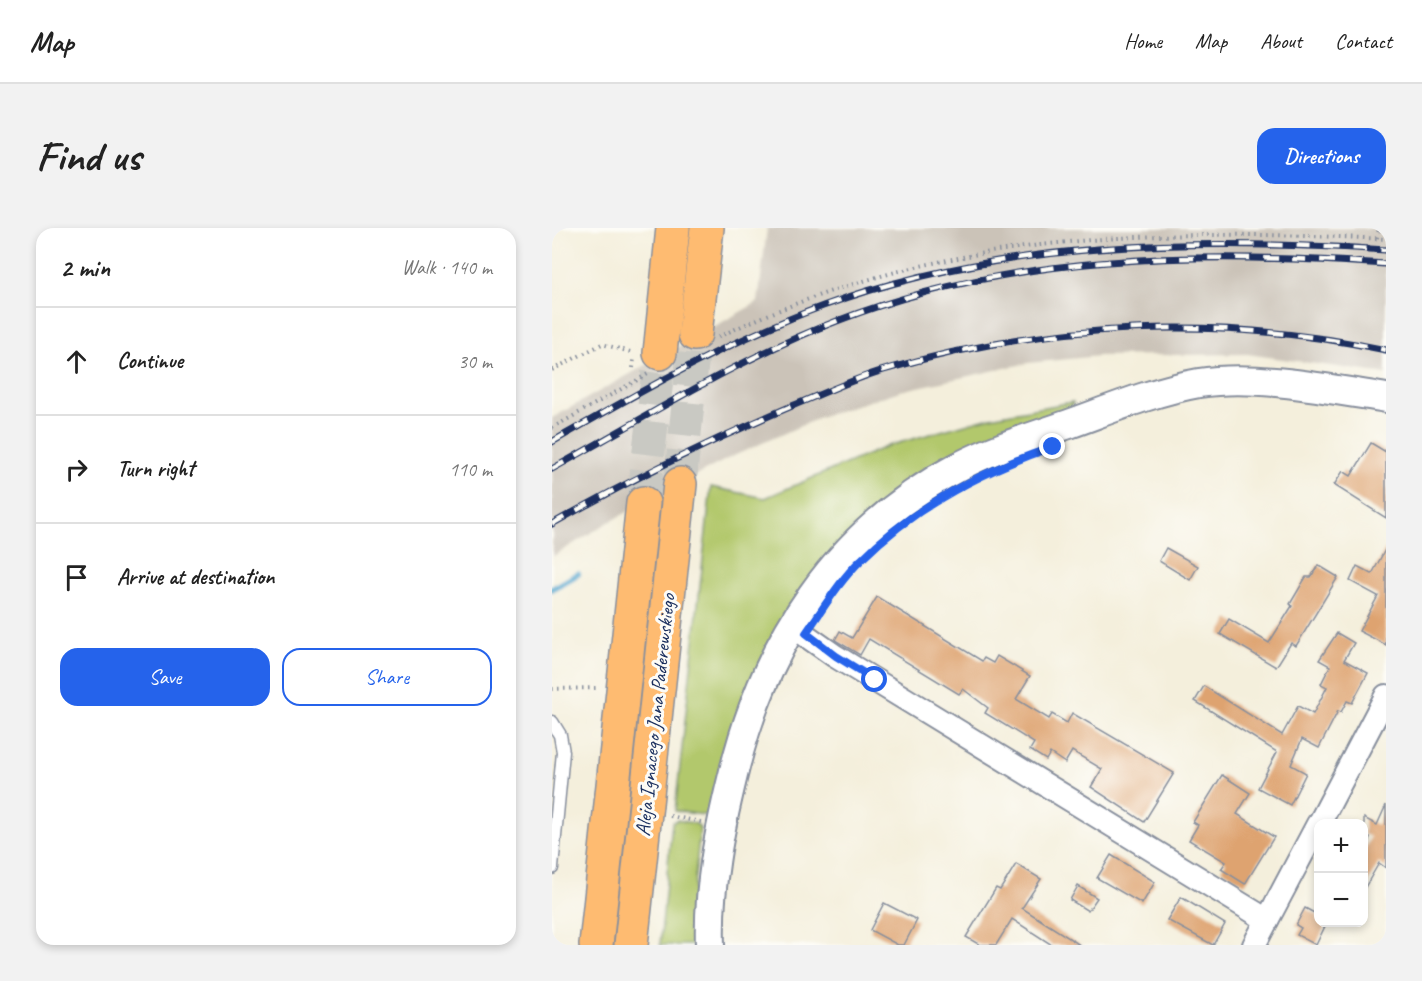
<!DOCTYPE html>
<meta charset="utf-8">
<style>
:root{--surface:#fff;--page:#f2f2f2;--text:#222;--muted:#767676;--line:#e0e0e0;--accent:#2563eb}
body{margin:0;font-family:Caveat,sans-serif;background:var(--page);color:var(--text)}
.controls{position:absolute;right:18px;bottom:18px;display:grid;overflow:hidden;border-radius:12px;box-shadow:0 3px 9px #0003}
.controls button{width:54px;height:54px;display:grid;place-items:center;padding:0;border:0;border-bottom:2px solid var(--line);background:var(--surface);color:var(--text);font:30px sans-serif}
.stop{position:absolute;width:18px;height:18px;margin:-14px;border:4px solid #2563eb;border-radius:50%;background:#fff}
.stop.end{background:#2563eb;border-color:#fff;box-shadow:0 2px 6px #0008}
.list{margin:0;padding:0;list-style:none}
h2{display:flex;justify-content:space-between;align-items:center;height:78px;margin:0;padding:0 24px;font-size:26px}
h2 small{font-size:20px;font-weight:400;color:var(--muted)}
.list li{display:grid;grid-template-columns:39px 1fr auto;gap:18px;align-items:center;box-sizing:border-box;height:108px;padding:0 24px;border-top:2px solid var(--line)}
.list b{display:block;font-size:22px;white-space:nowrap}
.list em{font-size:20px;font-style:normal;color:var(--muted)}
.actions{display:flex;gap:12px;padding:18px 24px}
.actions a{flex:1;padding:14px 0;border:2px solid var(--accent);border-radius:18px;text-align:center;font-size:21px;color:var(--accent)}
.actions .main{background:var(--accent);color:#fff}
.icon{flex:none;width:33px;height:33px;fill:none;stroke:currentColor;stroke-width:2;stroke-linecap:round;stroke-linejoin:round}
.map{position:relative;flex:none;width:834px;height:717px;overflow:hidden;border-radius:18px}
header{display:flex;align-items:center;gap:36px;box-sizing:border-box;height:84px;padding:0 30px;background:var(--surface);border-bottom:2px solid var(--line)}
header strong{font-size:28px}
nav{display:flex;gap:33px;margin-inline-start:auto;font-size:21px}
.intro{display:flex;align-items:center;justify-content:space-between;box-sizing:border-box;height:144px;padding:0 36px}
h1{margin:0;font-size:42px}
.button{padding:15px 27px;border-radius:18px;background:var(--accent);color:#fff;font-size:21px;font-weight:700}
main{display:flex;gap:36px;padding:0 36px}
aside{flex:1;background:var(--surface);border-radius:18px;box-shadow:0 3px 9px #0003}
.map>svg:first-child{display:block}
.industrial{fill:#cbc3b8}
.green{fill:#b2c86c;stroke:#667c65;stroke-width:1.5}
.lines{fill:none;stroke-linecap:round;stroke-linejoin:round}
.stream{stroke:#52a6ce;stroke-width:6}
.building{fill:#dea370}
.primary-tunnel{stroke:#c9c9c3;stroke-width:33;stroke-dasharray:33 16;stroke-linecap:butt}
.service-casing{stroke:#888f9d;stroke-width:15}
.minor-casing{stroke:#888f9d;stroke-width:26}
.tertiary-casing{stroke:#888f9d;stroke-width:32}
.primary-casing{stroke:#888f9d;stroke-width:36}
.path{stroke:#888f9d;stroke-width:4;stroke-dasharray:1.5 4.5;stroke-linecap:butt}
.service{stroke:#fff;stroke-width:12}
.minor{stroke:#fff;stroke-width:22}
.tertiary{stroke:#fff;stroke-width:28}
.primary{stroke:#febb71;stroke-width:33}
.rail-casing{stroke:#1b2f5e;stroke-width:7}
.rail{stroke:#fdfcf7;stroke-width:4.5;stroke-dasharray:14;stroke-linecap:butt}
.route{stroke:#2563eb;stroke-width:8}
.labels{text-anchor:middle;stroke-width:6;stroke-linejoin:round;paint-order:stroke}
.street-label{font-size:21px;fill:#1b2f5e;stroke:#fdfcf7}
</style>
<header>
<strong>Map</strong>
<nav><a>Home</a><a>Map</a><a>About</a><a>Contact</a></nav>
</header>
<div class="intro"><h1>Find us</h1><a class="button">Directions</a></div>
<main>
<aside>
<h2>2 min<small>Walk · 140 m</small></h2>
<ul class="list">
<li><svg class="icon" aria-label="ahead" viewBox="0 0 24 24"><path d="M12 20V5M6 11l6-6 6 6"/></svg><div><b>Continue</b></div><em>30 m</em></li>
<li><svg class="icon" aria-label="right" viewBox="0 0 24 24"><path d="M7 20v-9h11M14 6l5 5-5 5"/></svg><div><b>Turn right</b></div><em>110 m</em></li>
<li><svg class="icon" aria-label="arrive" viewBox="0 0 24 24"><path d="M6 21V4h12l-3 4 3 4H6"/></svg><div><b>Arrive at destination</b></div></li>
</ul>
<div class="actions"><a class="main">Save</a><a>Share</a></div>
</aside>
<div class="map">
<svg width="834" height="717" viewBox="0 0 834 717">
<rect width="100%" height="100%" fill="#fdfcf7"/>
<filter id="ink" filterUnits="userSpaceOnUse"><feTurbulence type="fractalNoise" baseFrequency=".0167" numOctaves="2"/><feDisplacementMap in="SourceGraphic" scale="12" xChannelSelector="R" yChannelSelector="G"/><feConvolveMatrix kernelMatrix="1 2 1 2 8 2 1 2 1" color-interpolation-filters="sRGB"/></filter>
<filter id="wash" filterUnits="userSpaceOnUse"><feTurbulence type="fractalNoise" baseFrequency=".008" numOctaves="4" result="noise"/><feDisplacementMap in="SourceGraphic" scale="24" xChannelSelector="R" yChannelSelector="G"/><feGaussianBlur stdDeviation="1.35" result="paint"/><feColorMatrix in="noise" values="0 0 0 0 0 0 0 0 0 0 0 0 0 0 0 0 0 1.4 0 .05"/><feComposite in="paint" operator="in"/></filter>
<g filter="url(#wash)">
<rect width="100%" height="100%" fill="#f4efdc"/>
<path class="industrial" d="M215,0h619v146l-139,-20 -148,2 -71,7 -128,28 -77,25 -94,42 -122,65 -55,34v-139l206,-116z"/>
<g class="green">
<path d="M521,174l-1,5 -7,5 -211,116 -143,288 -36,-5 36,-324 54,11 123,-52 102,-29z"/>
<path d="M125,592l20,4 3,5 -9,86h7v30h-38l12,-122z"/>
</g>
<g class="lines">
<path class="stream" d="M0,361l26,-15"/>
</g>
<g id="blocks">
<g class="building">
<path d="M819,215l15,9v66l-52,-33 9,-14 8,5z"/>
<path d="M614,320l32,18 -8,14 -31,-19z"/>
<path d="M834,320v97l-27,-14 19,-35 -28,-15 7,-15 15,8z"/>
<path d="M766,337l20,12 -42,69 -5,-3 -15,24 -56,-33 9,-15 40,24 23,-37 -2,-2 16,-27h5z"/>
<path d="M325,369l105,64 2,-3 9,5 4,-7 33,20 -14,23 33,20 3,-5 15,9 5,-10 102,60 -30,49 -53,-35 11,-18 -30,-18 -7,12 -15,-10 -4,7 -16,-10 4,-7 -49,-30 3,-5 -25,-19 -4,5 -90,-55 -9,16 -25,-15 5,-9 12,7z"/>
<path d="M785,405l17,10 -10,17 24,13 -16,30 -5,-2 -6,11 -3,-1 -19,37 -17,-9 -11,26 15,8 -16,32 -32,-17 19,-36 -82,-51 9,-15 78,49 16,-29 15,8 14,-27 -6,-3 9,-18 -11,-6z"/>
<path d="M670,547l28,18 -13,21 37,23 -29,47 -24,-15 5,-7 -37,-22 9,-15 -5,-3z"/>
<path d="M834,577v63l-7,-5 -15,26v-37l6,-15 -6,-3v-16l13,7z"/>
<path d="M559,627l44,27 -13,22 -45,-26z"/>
<path d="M464,636l25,15 -19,29 58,37h-28l-40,-26 -16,26h-16l-14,-8 30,-49 4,2z"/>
<path d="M526,658l19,12 -9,13 -18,-11z"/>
<path d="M629,669l44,27 -12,21 -46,-25z"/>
<path d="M332,675l33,17 -13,25h-6l-28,-15z"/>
<path d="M753,680l13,7v7h9l-11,23 -19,-10 4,-7 -5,-3z"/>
</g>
</g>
</g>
<g filter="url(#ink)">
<use href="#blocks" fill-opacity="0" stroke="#888f9d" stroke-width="1.5"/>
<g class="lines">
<g class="primary-tunnel">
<path d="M128,256l15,-150"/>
<path d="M91,275l17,-150"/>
</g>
<defs>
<path id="service" d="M0,494l8,13 3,17 -11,116"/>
<g id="minor">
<path d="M239,397l44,31 432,264"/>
<path d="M767,596l67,-128"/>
<path d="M702,717l64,-121"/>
</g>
<path id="tertiary" d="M158,717c-2,-59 9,-113 23,-170 32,-133 103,-244 227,-309 34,-18 72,-29 109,-42 42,-15 85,-33 130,-41 56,-9 131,6 187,15"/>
<g id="primary">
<path d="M143,106l12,-106"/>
<path d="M108,125l13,-125"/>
<path d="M44,717l47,-442"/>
<path d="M79,717l49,-461"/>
</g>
</defs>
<use href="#service" class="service-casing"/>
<use href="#minor" class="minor-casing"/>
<use href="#tertiary" class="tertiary-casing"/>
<use href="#primary" class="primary-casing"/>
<g class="path">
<path d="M825,10l2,-10"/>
<path d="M166,109c220,-105 429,-109 668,-98"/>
<path d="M81,140l1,-11"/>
<path d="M0,142l50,-26 32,9"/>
<path d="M0,200l96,-54"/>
<path d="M0,461l45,-1"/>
<path d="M118,588l31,6"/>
</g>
<use href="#service" class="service"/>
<use href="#minor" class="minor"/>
<use href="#tertiary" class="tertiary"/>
<use href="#primary" class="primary"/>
<defs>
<g id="rail">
<path d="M0,214c88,-50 175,-101 271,-136 179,-66 375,-68 563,-56"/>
<path d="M0,241c93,-51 185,-110 285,-148 174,-68 365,-70 549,-57"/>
<path d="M0,296c78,-44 157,-83 240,-118 30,-12 61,-27 92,-36 161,-48 339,-55 502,-20"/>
</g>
</defs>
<use href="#rail" class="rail-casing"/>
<use href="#rail" class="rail"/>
</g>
</g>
<g class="lines" filter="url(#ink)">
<path class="route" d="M323,452l-39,-24 -30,-23c17,-24 33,-52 55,-73 54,-54 121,-89 192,-113"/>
</g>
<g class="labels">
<g class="street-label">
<text transform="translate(103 487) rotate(-84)" y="7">Aleja Ignacego Jana Paderewskiego</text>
</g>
</g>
</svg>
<div class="controls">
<button>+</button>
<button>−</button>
</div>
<div class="stop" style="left:323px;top:452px"></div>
<div class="stop end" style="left:501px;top:219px"></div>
</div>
</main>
